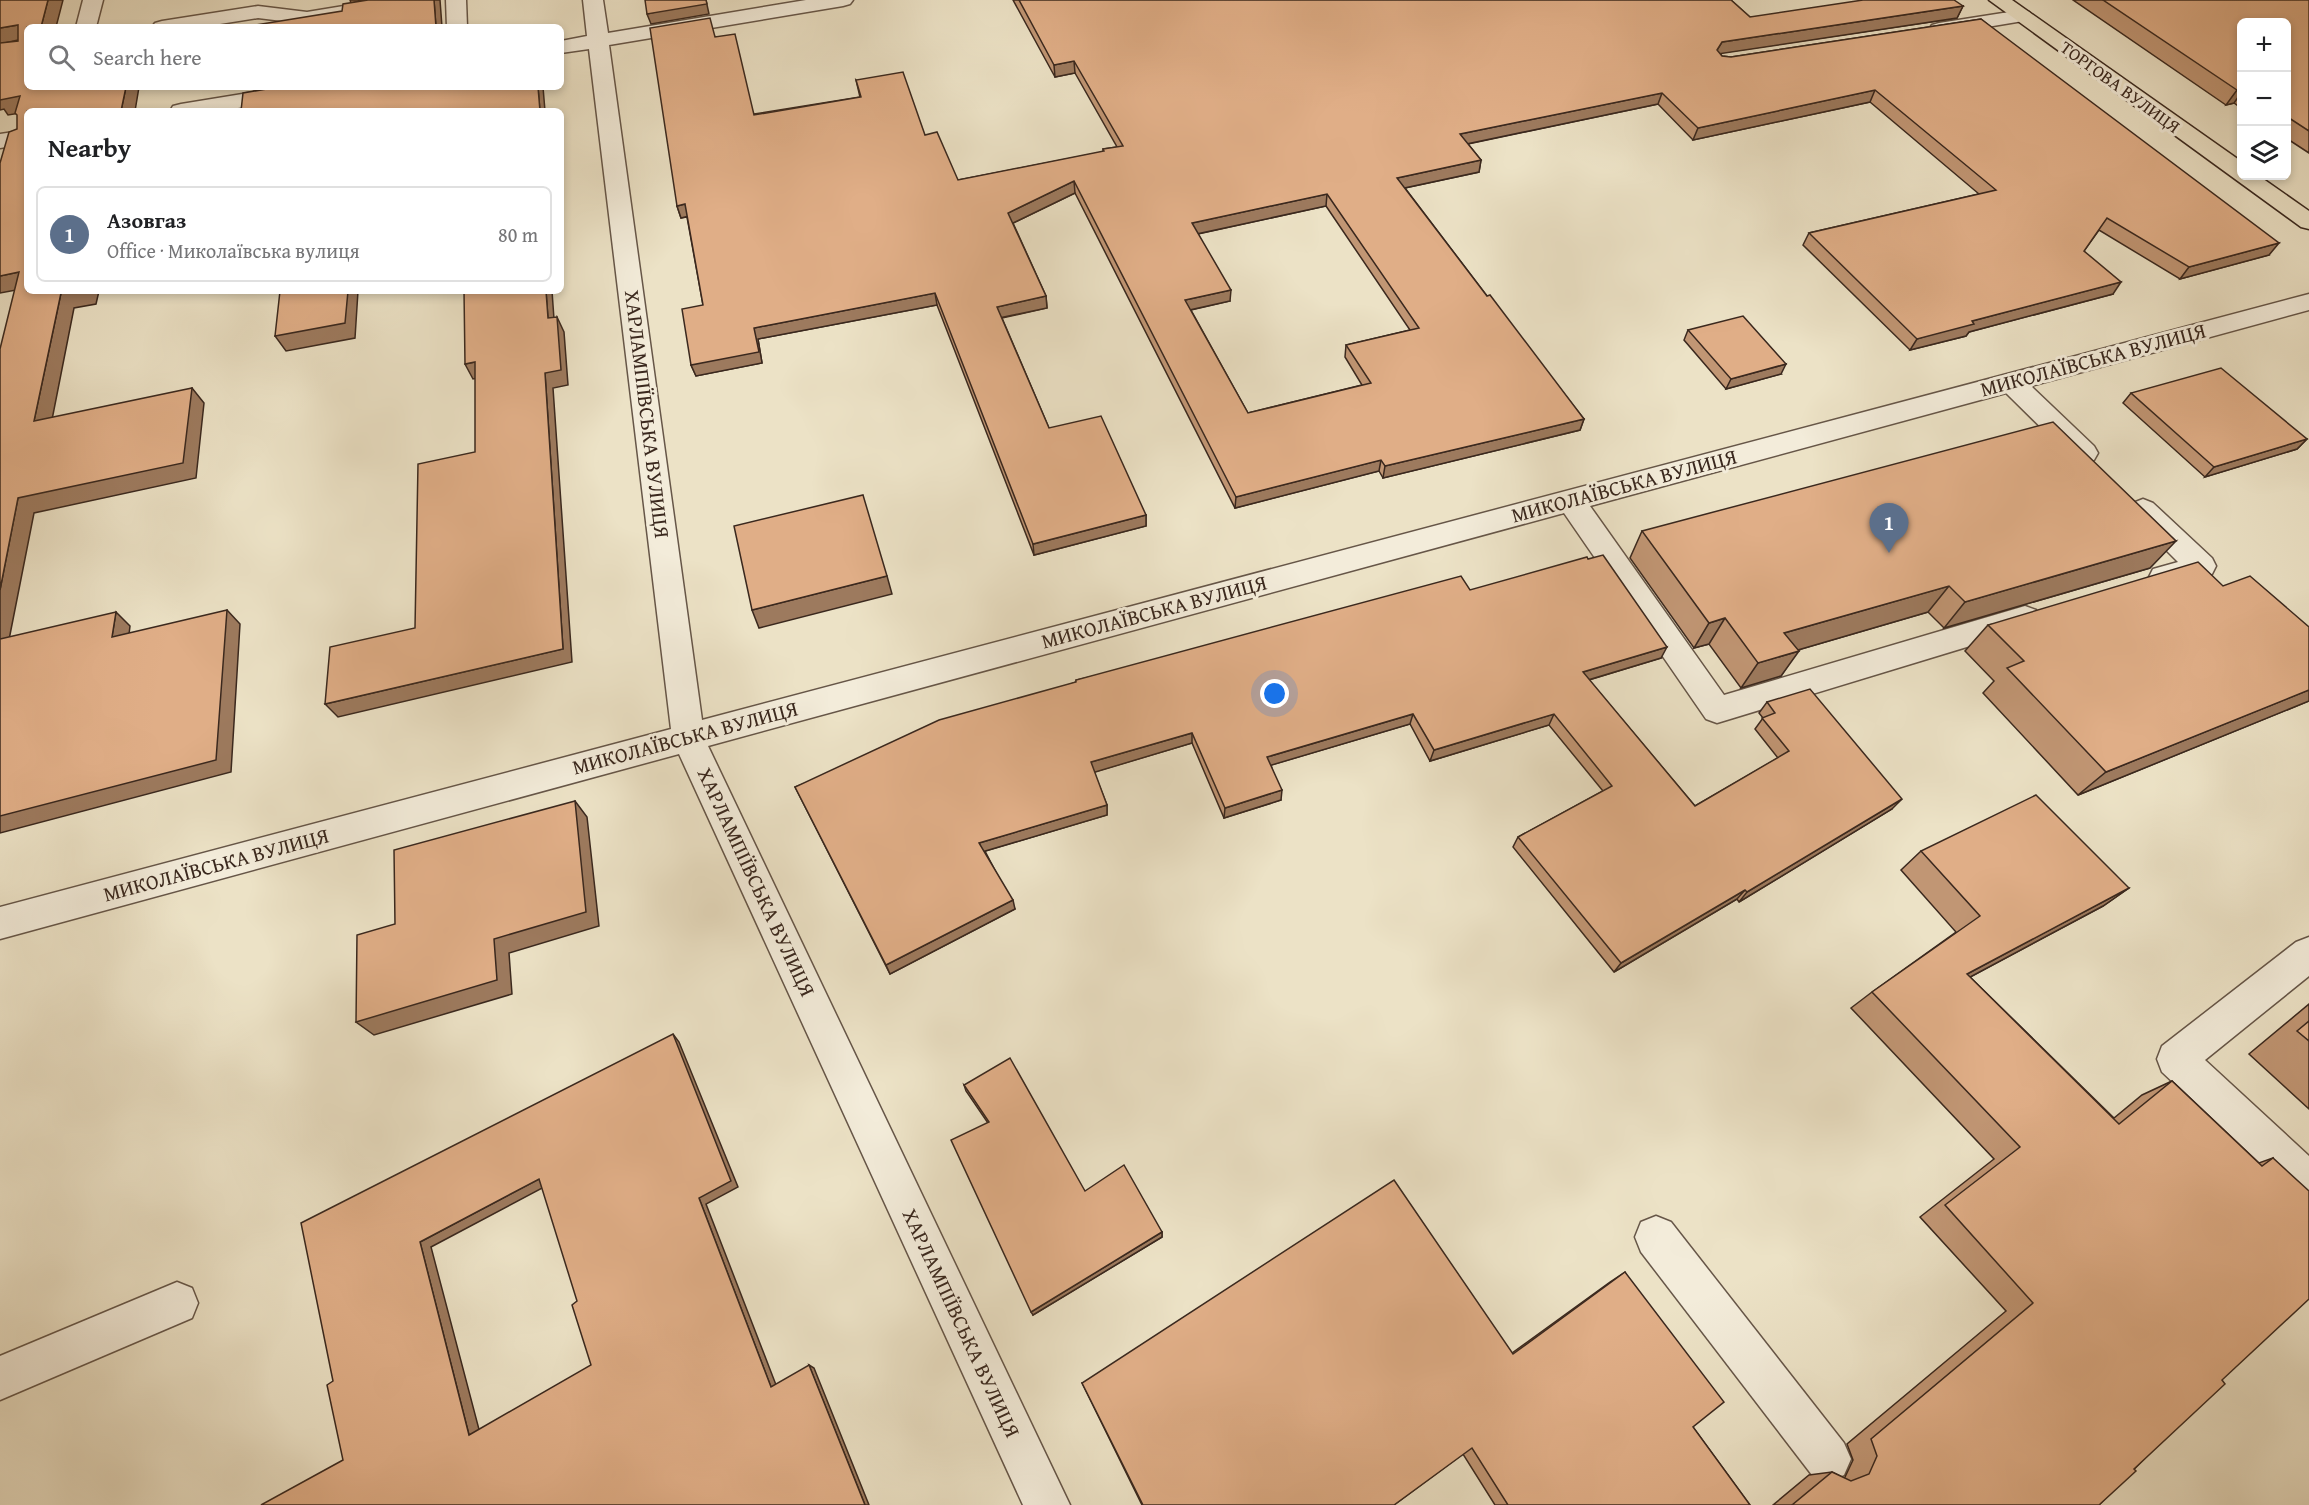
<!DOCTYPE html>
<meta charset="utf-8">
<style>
:root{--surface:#fff;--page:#f2f2f2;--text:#202124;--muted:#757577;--line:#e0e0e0;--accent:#b45309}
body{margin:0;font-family:"Gentium Book Plus",serif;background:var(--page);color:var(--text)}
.controls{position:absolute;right:18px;top:18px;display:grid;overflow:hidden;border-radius:9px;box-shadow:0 3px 9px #0003}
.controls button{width:54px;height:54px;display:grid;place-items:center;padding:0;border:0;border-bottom:2px solid var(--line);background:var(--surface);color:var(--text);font:30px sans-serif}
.you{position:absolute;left:1275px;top:694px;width:21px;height:21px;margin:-15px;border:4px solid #fff;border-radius:50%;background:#1a73e8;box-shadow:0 0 0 9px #1a73e833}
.badge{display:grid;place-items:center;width:39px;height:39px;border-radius:50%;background:var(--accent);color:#fff;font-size:20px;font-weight:700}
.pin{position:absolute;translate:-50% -50px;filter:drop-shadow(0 2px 3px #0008)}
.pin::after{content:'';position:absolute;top:32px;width:21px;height:18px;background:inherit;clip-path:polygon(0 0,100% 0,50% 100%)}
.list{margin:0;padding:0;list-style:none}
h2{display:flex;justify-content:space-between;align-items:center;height:78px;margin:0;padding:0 24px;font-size:26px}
h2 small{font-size:20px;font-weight:400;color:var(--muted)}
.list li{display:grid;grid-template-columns:39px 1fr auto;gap:18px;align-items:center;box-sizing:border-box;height:96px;margin:0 12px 12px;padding:0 12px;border:2px solid var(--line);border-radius:9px}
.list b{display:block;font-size:22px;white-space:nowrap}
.list p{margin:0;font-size:20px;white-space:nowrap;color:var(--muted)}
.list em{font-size:20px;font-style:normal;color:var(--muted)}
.icon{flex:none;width:33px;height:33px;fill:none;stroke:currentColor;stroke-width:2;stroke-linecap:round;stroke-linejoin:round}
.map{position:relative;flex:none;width:2309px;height:1505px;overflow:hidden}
.search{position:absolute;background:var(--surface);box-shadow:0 3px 9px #0003;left:24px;top:24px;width:540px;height:66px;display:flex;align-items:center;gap:15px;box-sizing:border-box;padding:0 21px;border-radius:9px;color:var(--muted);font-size:22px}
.panel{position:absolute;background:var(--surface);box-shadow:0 3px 9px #0003;left:24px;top:108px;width:540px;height:186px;border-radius:9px}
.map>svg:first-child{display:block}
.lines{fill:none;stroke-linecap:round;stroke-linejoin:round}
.minor-casing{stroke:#665648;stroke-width:3}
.major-casing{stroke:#3a281e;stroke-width:3}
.minor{fill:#f3ecda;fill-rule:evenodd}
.major{fill:#ece2c6;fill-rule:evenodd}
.wall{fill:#c19674;stroke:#3a281e;stroke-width:1.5;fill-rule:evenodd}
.shaded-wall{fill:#9d7a5e;stroke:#3a281e;stroke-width:1.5}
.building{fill:#e0ae87;stroke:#3a281e;stroke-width:1.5;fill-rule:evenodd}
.labels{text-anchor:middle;stroke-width:6;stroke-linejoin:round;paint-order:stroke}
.far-street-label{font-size:18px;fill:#3a281e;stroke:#f3ecda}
.street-label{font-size:21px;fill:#3a281e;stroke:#f3ecda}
</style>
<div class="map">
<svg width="2309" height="1505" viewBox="0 0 2309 1505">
<rect width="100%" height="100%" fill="#ece2c6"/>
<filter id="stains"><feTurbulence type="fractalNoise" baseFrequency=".00333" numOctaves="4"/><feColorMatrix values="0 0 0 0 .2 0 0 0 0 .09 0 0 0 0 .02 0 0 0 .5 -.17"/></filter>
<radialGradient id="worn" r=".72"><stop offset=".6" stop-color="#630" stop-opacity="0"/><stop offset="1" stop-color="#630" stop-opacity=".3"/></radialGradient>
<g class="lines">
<defs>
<g id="minor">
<path d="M83,0h20l-7,27h-20z"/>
<path d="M380,0h48l-3,4 -7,2 -111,18 -49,-6 -57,9h-49l3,-4 7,-2 96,-15 49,6z"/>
<path d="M446,0h20l1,27h-20z"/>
<path d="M583,0h20l5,33 198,-33h47l-3,4 -7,2 -234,39 93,675 1607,-426v16l-278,76 63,60 4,7 -4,7 -10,3 -10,-3 -68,-67 -416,113 134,189 301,-89 11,4 4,8 -4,8 -319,97 -11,-4 -142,-206 -856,233 362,759h-47l-344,-751 -679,185v-32l671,-178 -82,-680 -28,4v-12l26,-5z"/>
<path d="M2022,10l7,2 3,4 -3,4 -90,15 -7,-2 -3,-4 3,-4 7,-2z"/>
<path d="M285,87h50l-3,5 -8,2 -104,17h-50l3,-5 8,-2z"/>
<path d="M27,130v14l-27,4v-14z"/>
<path d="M2143,499l10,4 59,55 4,8 -4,8 -48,14 -11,-3 -4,-8 4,-8 25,-7 -45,-45 -4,-7 4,-7z"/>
<path d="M2309,937v39l-104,84 104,96v47l-14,-6 -133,-125 -5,-13 5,-13 134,-104z"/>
<path d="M1656,1216l15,6 173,221 7,16 -7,16 -16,7 -16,-7 -171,-223 -6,-15 6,-15z"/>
<path d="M177,1282l15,6 6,15 -6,15 -192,82v-44z"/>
</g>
<path id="major" d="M1989,0h23l230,162v14h17l50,35v18l-8,-2z"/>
</defs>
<use href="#minor" class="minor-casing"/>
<use href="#major" class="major-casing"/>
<use href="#minor" class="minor"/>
<use href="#major" class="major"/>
</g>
<g class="wall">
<path d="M1013,0h718l19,17 213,-11 -6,12 -237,35 2,3 9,1 250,-38 288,236 -89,24 -81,-49 -15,21 29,43 -144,38 -3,4 -56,14 -107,-105 6,-12 170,-39 -109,-92 -177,38 -35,-36 -190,40 13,16 -2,12 -74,16 82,108 97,123 -4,11 -197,48 -4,-7 -144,37 -160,-315 -62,30 33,73 1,12 -45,10 47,110 97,87v11l-112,29 -97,-250 -179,34 4,24 -66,13 -5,-11 12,-60 -16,-88 -6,1 -4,-12 38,-169 39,77 106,-17 -4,-17 69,55 33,45 145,-28v-3l14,-2 -42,-74 -20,4zM1326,206l84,124 -64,15 -1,12 17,28 -114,28 -57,-103 39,-9 -32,-67z"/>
<path d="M2073,0h236v153l-23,-15v-116h-45v86l-7,-5 -8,2z"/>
<path d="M1688,330l93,44 -55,15 -42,-49z"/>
<path d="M2131,393l176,46 -10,10 -92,28 -82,-74z"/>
<path d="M1642,531l508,37 -206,60 -16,-16 -130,38 -17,26 -40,12 -32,-44 -15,4 -64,-90z"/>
<path d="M2223,586l86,41v74l-231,94 -95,-102 11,-12 -29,-30 23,-26z"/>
<path d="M1470,590l191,68 -72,22 106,126 83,-48 -23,-29 8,-11 -4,-5 8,-11 125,107 -153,93 -2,-3 -123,73 -101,-125 5,-10 85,-46 -54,-66 -119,36 -20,-37 -139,41 10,35 -57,18 -32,-75 -98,29 13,33v10l-122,36 30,58 -125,65 -95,-187 281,-105v-2z"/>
<path d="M1921,851l208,37 -26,18 -133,71 144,141 28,-23 30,-14 87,82 14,-5 -51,222 -123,125h-326l36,-30 23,-3 12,6 1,-1 8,-17 -6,-16 159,-133 -86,-94 74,-58 -143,-151 21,-16 84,-60 -55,-62z"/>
<path d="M2309,1004v105l-60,-55z"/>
<path d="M964,1085l121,106 77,41v5l-129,78 -45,-192 -22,-32z"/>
<path d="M1625,1272l68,155 57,78h-255l-32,-51 -69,51h-252l-60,-122 430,-30 98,-71z"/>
</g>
<g class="shaded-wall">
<path d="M48,0h15l-7,27h-15z"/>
<path d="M350,0h16l-15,3z"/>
<path d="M434,0h6l2,27h-6z"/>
<path d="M706,0l3,14 -58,10 -4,-10z"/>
<path d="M1963,6l-6,12 -239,36 -1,-4 5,-8z"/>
<path d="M18,25l9,13 -27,6v-16z"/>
<path d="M1074,61l1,12 -20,4 -1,-12z"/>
<path d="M126,87h13l-4,24h-14z"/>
<path d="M252,87h19l-17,3z"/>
<path d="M538,87h5l2,24h-5z"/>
<path d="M2241,89v4l-7,10 -8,2 11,-15z"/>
<path d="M1875,90l-5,12 -177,38 5,-12z"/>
<path d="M1662,93l-4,11 -201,42 3,-12z"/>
<path d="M0,95l20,1 7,16 -19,3 -4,-6 -4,1z"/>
<path d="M1481,160l-2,12 -84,18 2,-12z"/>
<path d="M1074,181l1,12 -66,32 -1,-12z"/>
<path d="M1327,194l-1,12 -134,29v-12z"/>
<path d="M685,204l4,12 -8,2 -4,-12z"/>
<path d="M2279,243l-10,12 -89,24 9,-12z"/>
<path d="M19,272l8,16 -27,5v-17z"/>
<path d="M2121,282l-8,12 -144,38 -3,4 -56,14 7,-11 55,-18z"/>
<path d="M1231,290l-1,11 -45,10v-11z"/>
<path d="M72,291h27l-3,13 -22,4 -25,127 -15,-14 27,-128z"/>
<path d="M348,291h10l-3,47 -69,13 -11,-15z"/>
<path d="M546,291h6l3,42 -7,-15z"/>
<path d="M935,293l2,12 -179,34 4,24 -66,13 -5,-11 63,-37z"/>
<path d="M1046,296l1,12 -48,10 -2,-11z"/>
<path d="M557,317l7,15 4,53 -15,3 19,274 -234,55 -13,-13 238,-55 -18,-276z"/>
<path d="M475,362l8,15 -10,2 -8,-15z"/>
<path d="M1786,364l-5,10 -55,15 5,-10z"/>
<path d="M192,388l12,15 -8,75 -162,35 -28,142 -6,-5v-60l18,-92z"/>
<path d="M1584,419l-4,11 -197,48 2,-12z"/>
<path d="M2307,439l-10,10 -92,28 9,-10z"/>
<path d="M1381,460l-2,11 -144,37 1,-11z"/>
<path d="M1146,515v11l-112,29 -1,-11z"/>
<path d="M2176,541l-26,27 -206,60 21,-26z"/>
<path d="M887,576l5,18 -133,34 -7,-18z"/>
<path d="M1949,586l-21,26 -161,47 17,-26z"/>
<path d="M227,610l13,14 -9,148 -231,61v-17z"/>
<path d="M116,612l14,14 -3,25 -15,-14z"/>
<path d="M1725,618l-16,26 -15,4 15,-25z"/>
<path d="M1667,647l-6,11 -83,25 5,-11z"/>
<path d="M1799,651l-18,25 -40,12 17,-25z"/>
<path d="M2309,690v11l-231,94 28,-23z"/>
<path d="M1413,714l-3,10 -145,43 2,-10z"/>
<path d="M1554,714l-5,11 -119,36 4,-11z"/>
<path d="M1192,733v10l-100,30 -1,-11z"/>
<path d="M1282,790l-1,10 -57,18 1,-10z"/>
<path d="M1902,799l-10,10 -153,93 8,-10z"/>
<path d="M575,801l12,16 12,109 -90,27 3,41 -138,41 -18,-13 138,-83z"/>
<path d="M1107,805v10l-125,37 -3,-9z"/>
<path d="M2129,888l-26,18 -159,85 23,-17z"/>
<path d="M1745,890l-8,9 -123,73 7,-9z"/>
<path d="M1013,900l2,9 -125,65 -4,-9z"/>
<path d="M673,1034l6,8 59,145 -32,17 72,186 -7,-3 -72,-189z"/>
<path d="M539,1179l9,6 -117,62 50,190 -12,-2 -49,-193z"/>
<path d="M1162,1232v5l-129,78 -2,-3z"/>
<path d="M809,1365l5,3 55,137h-4z"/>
</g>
<g class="building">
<path d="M0,0h48l-7,27h-14v60h99l-5,24h-94v180h45l-11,2 -27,128 158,-33 -9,75 -165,35 -18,92v-241l19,-77 -19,4v-113l9,-31 8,-3v-14l-2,-2 5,-17 -20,4v-57l18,-2v-16l-18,3z"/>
<path d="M368,0h66l2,27h-187v-1l93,-15 1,-7z"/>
<path d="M645,0h61l1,4 -60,10z"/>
<path d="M1019,0h712l19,17 113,-17h91l9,6 -241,36 -5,8 5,6 9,1 250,-38 298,224 -90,24 -82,-49 -23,33 37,31 -149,39 2,3 -57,15 -108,-106 187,-43 -121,-100 -177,38 -36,-35 -202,41 21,26 -84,18 90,118 3,-1 94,124 -199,47 -4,-6 -145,37 -162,-316 -66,32 38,83 -49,11 52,121 52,-12 45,99 -113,29 -98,-251 -181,35 5,24 -68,13 -9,-56 21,-4 -18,-101 -8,2 -27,-178 60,-10 5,19 20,-3 19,81 107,-18 -5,-17 47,-8 22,63 12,-3 21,48 146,-29 -1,-2 20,-3 -49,-85 -20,4zM1327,194l92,134 -73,17 25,38 -123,30 -63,-113 46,-10 -39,-67z"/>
<path d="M2103,0h206v131l-23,-15v-94h-45v67l-4,1z"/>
<path d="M278,87h260l2,24h-299l2,-18z"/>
<path d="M280,291h68l-3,32 -70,13z"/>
<path d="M464,291h82l2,27 9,-1 4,53 -16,3 18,276 -238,55 5,-57 85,-19 3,-164 57,-12v-90l-10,2z"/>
<path d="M1743,316l43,48 -55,15 -43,-49z"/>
<path d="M2221,368l86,71 -93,28 -83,-74z"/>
<path d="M2053,422l123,119 -211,61 -16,-16 -165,47 15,18 -41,12 -33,-45 -16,5 -67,-92z"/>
<path d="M863,495l24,81 -135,34 -18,-84z"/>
<path d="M1603,555l64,92 -84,25 112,134 94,-55 -27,-33 13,-5 -8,-11 43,-13 92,110 -155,93 -2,-2 -124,73 -103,-126 94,-51 -58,-72 -120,36 -21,-36 -146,43 15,33 -57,18 -33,-75 -101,29 16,43 -128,38 34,57 -127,65 -91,-178 144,-67 137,-38v-2l385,-104 9,14 117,-33 1,2z"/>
<path d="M2198,562l25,24 27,-10 59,51v63l-203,82 -99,-104 17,-7 -36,-36z"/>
<path d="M227,610l-11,150 -216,56v-177l116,-27 -4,25z"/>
<path d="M2036,795l93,93 -162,86 152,150 53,-43 90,85 11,-8 36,33v108l-87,81 3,4 -91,85 2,2 -37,34h-307l40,-33 19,9 18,-7 8,-18 -6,-17 162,-136 -88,-98 75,-58 -148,-155 108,-76 -59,-65z"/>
<path d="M575,801l11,111 -92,27 3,41 -141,42 1,-87 38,-11 -1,-74z"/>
<path d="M2309,1021v20l-12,-10z"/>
<path d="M673,1034l58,147 -32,17 72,189 38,-22 56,140h-604l82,-45 -16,-75 6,-4 -32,-158zM539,1179l38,122 -5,4 19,60 -122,70 -49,-193z"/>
<path d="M1010,1058l75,133 39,-26 38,67 -131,80 -80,-172 38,-18 -25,-37z"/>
<path d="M1394,1180l119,174 112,-82 99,130 -31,25 57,78h-242l-36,-57 -78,57h-251l-61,-122z"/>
</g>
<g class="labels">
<g class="far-street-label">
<text transform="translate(2120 87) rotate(36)" y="6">ТОРГОВА ВУЛИЦЯ</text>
</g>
<g class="street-label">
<text transform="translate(2093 360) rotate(-15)" y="7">МИКОЛАЇВСЬКА ВУЛИЦЯ</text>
<text transform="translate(647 414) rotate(83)" y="7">ХАРЛАМПІЇВСЬКА ВУЛИЦЯ</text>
<text transform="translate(1624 486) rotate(-15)" y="7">МИКОЛАЇВСЬКА ВУЛИЦЯ</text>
<text transform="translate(1154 612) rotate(-15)" y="7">МИКОЛАЇВСЬКА ВУЛИЦЯ</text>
<text transform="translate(685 738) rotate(-15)" y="7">МИКОЛАЇВСЬКА ВУЛИЦЯ</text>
<text transform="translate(216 865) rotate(-15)" y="7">МИКОЛАЇВСЬКА ВУЛИЦЯ</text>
<text transform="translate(756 882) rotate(65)" y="7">ХАРЛАМПІЇВСЬКА ВУЛИЦЯ</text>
<text transform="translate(961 1323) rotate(65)" y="7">ХАРЛАМПІЇВСЬКА ВУЛИЦЯ</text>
</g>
</g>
<rect width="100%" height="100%" filter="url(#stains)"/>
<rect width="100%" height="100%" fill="url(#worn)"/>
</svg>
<div class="controls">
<button>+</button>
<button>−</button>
<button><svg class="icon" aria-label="layers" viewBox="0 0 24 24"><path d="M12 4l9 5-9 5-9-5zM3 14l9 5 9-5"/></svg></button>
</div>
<div class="you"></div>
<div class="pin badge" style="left:1889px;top:553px;background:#5c6f8a">1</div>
<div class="search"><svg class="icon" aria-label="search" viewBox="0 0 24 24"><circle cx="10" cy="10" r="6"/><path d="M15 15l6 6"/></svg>Search here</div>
<section class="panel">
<h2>Nearby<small></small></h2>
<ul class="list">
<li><span class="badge" style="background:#5c6f8a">1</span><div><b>Азовгаз</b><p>Office · Миколаївська вулиця</p></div><em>80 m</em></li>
</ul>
</section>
</div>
